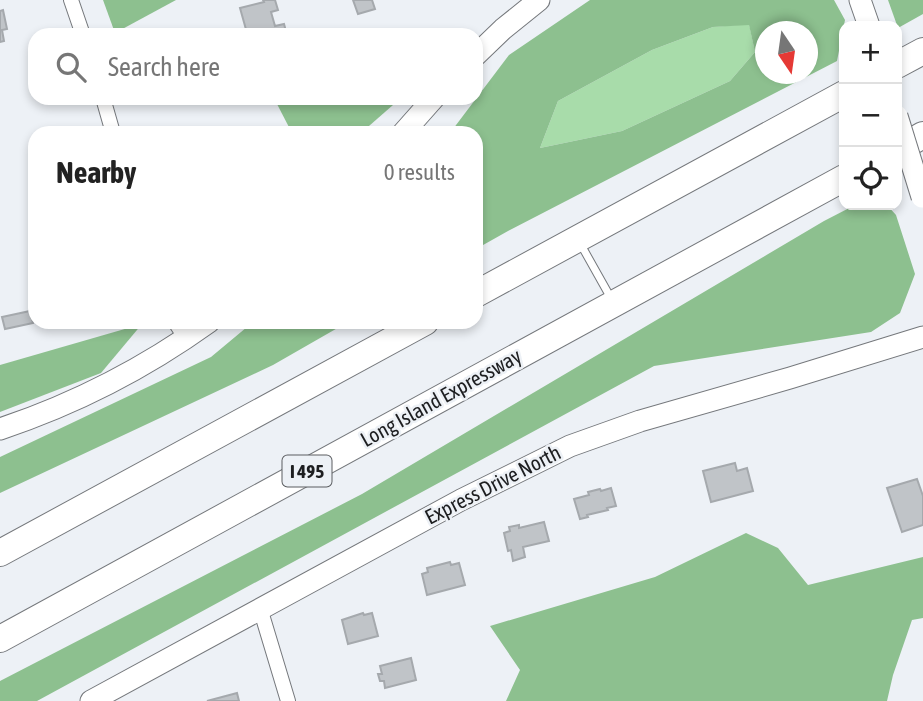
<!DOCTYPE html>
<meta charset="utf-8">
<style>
:root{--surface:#fff;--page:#f6f6f6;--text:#222;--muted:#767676;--line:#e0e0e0}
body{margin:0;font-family:"Asap Condensed",sans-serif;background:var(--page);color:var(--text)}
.controls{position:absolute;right:21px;top:21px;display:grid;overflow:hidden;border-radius:14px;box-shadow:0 4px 10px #0003}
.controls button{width:63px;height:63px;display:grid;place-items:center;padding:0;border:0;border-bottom:2px solid var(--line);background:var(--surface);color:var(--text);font:35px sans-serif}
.compass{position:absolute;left:755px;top:21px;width:63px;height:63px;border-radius:50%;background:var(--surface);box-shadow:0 4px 10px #0003;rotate:167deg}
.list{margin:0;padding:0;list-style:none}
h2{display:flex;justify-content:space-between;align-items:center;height:91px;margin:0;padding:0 28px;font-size:30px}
h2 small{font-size:23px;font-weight:400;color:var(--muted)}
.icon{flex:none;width:38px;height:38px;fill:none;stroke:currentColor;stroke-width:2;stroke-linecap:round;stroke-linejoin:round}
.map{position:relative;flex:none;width:923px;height:701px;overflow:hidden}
.search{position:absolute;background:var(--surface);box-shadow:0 4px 10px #0003;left:28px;top:28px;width:455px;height:77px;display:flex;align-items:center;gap:18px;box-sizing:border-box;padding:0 24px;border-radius:21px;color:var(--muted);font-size:26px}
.panel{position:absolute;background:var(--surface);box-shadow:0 4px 10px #0003;left:28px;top:126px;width:455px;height:203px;border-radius:21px}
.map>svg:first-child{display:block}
.green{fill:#a8dcaa}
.forest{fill:#8dc08f;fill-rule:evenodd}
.building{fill:#c0c4c8;stroke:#a5a9ad;stroke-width:2}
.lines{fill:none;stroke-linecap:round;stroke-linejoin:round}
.service-casing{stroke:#75787c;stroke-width:9}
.minor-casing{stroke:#75787c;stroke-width:16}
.secondary-casing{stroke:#75787c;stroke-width:23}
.motorway-casing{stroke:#75787c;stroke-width:28}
.service{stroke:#fff;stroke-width:7}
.minor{stroke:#fff;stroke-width:14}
.secondary{stroke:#fff;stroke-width:21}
.motorway{stroke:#fff;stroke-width:26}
.secondary-bridge-casing{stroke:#75787c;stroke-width:23;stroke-linecap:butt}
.secondary-bridge{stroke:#fff;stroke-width:21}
.labels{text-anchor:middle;stroke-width:5;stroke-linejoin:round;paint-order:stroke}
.shield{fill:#edf1f6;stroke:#5b5d60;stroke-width:2}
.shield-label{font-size:19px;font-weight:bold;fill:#1d1e20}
.street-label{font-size:21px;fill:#1d1e20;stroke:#edf1f6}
</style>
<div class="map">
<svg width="923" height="701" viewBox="0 0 923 701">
<rect width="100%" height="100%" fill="#edf1f6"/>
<path class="green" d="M749,24l6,28 -25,29 -108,50 -82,17 18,-47 94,-51 61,-23z"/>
<g class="forest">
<path d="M103,0h73l-61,33z"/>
<path d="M590,0h244l11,20 -8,41 -329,170 -32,18v-116h-26l59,-78zM749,25l6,27 -25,29 -108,50 -82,17 18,-47 94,-51 61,-23zM766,32h42v42h-42z"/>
<path d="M888,0h35v14l-25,14z"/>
<path d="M293,98h108l-40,35h-69l-15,-29z"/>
<path d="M855,205h32l9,10 19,59 -15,39 -29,19 -217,34 -617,335h-37v-20l362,-187 462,-273z"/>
<path d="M253,322h95l-75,43 -273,128v-36l211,-100z"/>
<path d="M142,324l-41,49 -101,39v-47z"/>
<path d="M746,533l32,15 30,37 115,-28v61l-11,2 -19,55 -6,26h-381l14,-31 -30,-44 165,-49z"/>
</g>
<g class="building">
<path d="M263,0h12l3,10 -7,2 4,14 9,-2 3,11h-49l9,-2 -7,-25 24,-6z"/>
<path d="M353,0h19l3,9 -17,5z"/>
<path d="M3,10l4,19 -5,1 2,11 -4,1v-31z"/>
<path d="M30,311l3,12 -28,6 -3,-12z"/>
<path d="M735,463l2,8 10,-3 6,23 -42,11 -8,-31z"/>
<path d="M917,479l6,17v29l-21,7 -15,-44z"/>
<path d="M611,488l5,18 -9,2 1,2 -21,5 1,2 -8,2 -6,-20 15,-4 -1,-3 12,-3 1,2z"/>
<path d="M544,522l5,19 -26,6 2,10 -12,4 -2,-11 -3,1 -4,-18 6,-2 -1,-4 10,-2v3z"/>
<path d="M450,562l1,3 8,-2 6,22 -38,10 -5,-21 6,-2 -1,-4z"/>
<path d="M363,613l1,2 8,-2 6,23 -30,8 -6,-24z"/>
<path d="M411,658l5,22 -31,8 -1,-7h-4l-2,-7h4l-2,-8z"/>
<path d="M237,693l2,8h-32z"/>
</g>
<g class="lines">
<defs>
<path id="service" d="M580,243l32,57"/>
<g id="minor">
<path d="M71,0l12,35"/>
<path d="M103,98l10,35"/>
<path d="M175,322l11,17"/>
<path d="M260,608l28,93"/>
</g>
<g id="secondary">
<path d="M860,0l9,26"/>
<path d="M476,55l27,-26 36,-29"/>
<path d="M403,133l31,-35"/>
<path d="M0,429c75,-25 145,-61 209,-107"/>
<path d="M91,701l370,-201 109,-54 70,-25 150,-43 133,-41"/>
</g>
<g id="motorway">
<path d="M897,65l26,-14"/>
<path d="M897,150l26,-15"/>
<path d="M476,294l368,-200"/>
<path d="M0,553l425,-231"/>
<path d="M0,639l844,-461"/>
</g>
</defs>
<use href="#service" class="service-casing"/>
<use href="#minor" class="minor-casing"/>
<use href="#secondary" class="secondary-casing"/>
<use href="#motorway" class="motorway-casing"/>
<use href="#service" class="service"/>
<use href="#minor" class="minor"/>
<use href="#secondary" class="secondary"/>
<use href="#motorway" class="motorway"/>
<defs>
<path id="secondary-bridge" d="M897,116l25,81"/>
</defs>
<use href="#secondary-bridge" class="secondary-bridge-casing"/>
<use href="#secondary-bridge" class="secondary-bridge"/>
</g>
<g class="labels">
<rect class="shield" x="282.5" y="455.5" width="49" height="31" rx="5"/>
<g class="shield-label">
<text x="307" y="478">I 495</text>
</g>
<g class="street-label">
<text transform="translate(441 398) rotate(-29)" y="7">Long Island Expressway</text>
<text transform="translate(493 485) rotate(-27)" y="7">Express Drive North</text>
</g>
</g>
</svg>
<div class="controls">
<button>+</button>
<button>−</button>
<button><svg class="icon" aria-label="locate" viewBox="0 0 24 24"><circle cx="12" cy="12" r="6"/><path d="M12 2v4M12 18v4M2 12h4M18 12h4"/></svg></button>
</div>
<svg class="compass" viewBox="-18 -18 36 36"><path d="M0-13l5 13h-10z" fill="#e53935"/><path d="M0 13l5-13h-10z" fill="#767676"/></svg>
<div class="search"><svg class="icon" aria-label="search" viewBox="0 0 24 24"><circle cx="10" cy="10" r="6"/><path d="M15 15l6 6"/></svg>Search here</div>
<section class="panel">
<h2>Nearby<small>0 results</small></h2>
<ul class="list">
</ul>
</section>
</div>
